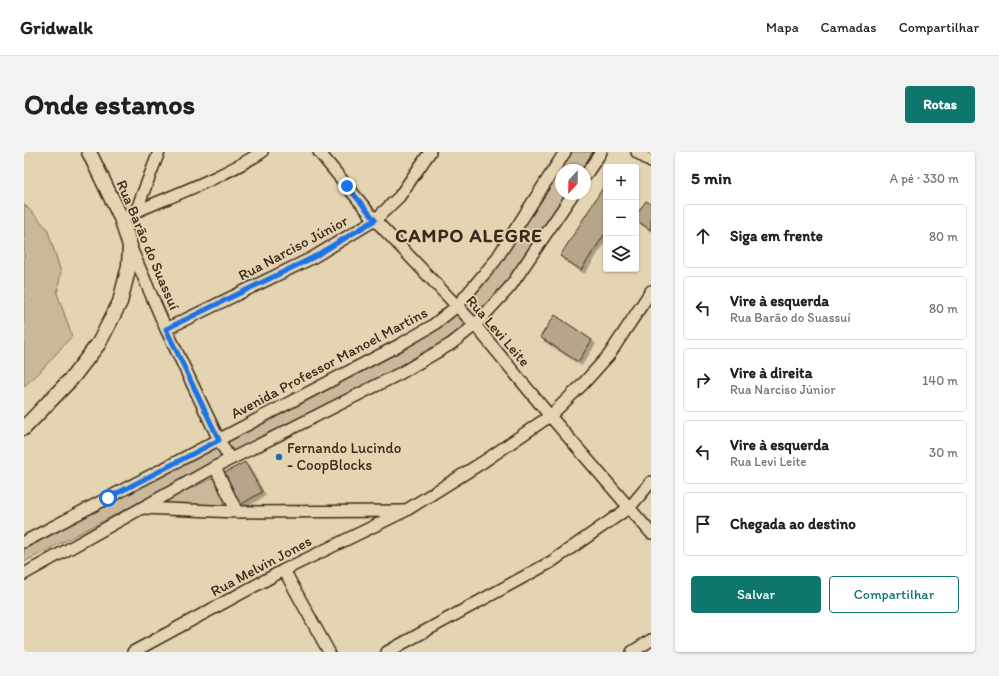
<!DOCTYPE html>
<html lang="pt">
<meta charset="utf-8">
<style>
:root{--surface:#fff;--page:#f2f2f2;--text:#202124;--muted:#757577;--line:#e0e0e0;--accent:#0f766e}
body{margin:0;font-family:Itim,sans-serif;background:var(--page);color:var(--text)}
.controls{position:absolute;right:12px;top:12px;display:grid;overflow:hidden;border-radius:4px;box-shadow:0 1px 3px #0004}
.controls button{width:36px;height:36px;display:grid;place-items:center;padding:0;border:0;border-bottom:1px solid var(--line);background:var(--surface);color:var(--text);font:20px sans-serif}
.compass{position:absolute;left:531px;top:12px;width:36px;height:36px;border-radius:50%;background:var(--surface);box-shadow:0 1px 3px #0004;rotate:202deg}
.stop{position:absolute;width:12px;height:12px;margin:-9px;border:3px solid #1a73e8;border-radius:50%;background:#fff}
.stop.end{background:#1a73e8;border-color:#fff;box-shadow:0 1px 4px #0008}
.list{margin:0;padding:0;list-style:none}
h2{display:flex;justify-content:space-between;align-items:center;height:52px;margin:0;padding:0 16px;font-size:17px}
h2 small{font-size:13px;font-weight:400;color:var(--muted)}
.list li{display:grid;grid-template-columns:26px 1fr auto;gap:12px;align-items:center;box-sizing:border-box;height:64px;margin:0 8px 8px;padding:0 8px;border:1px solid var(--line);border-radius:4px}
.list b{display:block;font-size:15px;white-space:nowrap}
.list p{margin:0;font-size:13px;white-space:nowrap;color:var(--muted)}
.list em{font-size:13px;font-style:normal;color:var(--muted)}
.actions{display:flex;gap:8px;padding:12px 16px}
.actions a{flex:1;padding:9px 0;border:1px solid var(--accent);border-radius:4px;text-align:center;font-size:14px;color:var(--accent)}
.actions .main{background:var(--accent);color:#fff}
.icon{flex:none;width:22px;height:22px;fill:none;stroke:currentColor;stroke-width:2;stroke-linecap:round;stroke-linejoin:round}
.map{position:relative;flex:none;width:627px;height:500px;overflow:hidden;border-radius:4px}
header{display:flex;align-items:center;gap:24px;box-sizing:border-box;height:56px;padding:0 20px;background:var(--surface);border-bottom:1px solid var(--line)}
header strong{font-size:19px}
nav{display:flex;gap:22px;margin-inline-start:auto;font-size:14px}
.intro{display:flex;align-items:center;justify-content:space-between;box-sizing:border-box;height:96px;padding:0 24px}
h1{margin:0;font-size:28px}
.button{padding:10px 18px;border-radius:4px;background:var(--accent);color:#fff;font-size:14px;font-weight:700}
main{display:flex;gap:24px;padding:0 24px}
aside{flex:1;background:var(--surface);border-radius:4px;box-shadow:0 1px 3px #0004}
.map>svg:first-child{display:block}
.green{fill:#c9b899;stroke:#82715c}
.building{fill:#b6a588;stroke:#3b2a1e;filter:url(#shadow)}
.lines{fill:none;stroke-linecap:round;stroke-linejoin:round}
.minor-casing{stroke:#3b2a1e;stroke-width:14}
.major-casing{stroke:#3b2a1e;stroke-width:17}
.minor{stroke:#e5d4b1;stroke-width:11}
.major{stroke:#e5d4b1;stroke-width:14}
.route{stroke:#1a73e8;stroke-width:5}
.poi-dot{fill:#1f6fb2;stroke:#e5d4b1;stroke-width:1.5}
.labels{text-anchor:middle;stroke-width:3.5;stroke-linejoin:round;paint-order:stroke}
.street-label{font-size:15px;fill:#3b2a1e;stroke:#e5d4b1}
.poi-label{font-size:15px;fill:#3b2a1e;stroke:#e5d4b1;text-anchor:start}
.district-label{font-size:19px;font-weight:bold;letter-spacing:1px;fill:#3b2a1e;stroke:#e5d4b1}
</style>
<header>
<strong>Gridwalk</strong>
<nav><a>Mapa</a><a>Camadas</a><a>Compartilhar</a></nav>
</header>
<div class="intro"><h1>Onde estamos</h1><a class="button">Rotas</a></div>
<main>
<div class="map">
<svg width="627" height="500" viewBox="0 0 627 500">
<defs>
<filter id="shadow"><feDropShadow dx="3.5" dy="3.5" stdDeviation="0" flood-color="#0004"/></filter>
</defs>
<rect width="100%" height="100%" fill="#e5d4b1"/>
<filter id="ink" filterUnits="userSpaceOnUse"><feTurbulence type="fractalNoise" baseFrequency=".025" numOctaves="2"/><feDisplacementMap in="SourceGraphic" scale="8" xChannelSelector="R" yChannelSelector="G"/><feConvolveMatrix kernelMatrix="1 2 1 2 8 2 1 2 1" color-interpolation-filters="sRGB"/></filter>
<g filter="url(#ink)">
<g class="green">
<path d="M547,0h28l-14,18h-24v24h9l-60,86 -37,38 -11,-13 36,-38z"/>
<path d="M0,52l23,24 14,44 -4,21 15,43 -34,38 -14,12z"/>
<path d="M429,158l13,16 -43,32 -191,100 -8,-15z"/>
<path d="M193,290l8,16 -201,104v-14z"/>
<path d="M193,324l10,30 -69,-2z"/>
</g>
<g class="building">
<path d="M582,31v49l-25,38 -21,-14z"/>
<path d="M622,49l5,3v26l-15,-10v-5z"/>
<path d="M531,163l37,25 -14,22 -38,-25z"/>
<path d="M221,310l17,30 -22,13 -18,-31z"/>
</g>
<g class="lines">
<defs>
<g id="minor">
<path d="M295,0l56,68 100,105 75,91 101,117"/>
<path d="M613,0l14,10"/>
<path d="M561,24l16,-24"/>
<path d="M112,59l23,-59"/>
<path d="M97,66c47,-21 97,-38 141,-66"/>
<path d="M107,96l35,81 53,111 11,19"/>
<path d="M142,177l146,-71 63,-38 24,-23 31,-45"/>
<path d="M191,315l22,45"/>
<path d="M118,356l95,4 166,-1"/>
<path d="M0,390l377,-198 31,-18 25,-20 38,-45 70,-109"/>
<path d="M260,418l45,82"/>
<path d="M0,422l191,-107 186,-94 50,-29 24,-19 35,-38 63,-93"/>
<path d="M109,500l151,-82 121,-59 78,-49 67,-46 32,-31 27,-30 42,-64"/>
<path d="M363,500l164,-90 79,-55 21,-25"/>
<path d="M608,500l19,-12"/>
</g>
<path id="major" d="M0,276l48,-50 27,-35 21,-41 9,-36 1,-20 -9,-28 -32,-66"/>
</defs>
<use href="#minor" class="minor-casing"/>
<use href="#major" class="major-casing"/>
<use href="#minor" class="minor"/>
<use href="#major" class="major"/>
</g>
</g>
<g class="lines" filter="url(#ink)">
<path class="route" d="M84,346l111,-58 -53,-111 146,-71 63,-38 -28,-34"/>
</g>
<circle class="poi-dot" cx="255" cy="305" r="4"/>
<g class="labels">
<g class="street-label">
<text transform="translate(124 93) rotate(67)" y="5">Rua Barão do Suassuí</text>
<text transform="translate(269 96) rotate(-28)" y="5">Rua Narciso Júnior</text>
<text transform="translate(474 179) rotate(49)" y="5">Rua Levi Leite</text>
<text transform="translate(305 211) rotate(-28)" y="5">Avenida Professor Manoel Martins</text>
<text transform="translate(237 414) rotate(-28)" y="5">Rua Melvin Jones</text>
</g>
<g class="poi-label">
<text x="263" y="301">Fernando Lucindo<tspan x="263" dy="17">- CoopBlocks</tspan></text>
</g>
<g class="district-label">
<text x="445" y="90">CAMPO ALEGRE</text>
</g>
</g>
</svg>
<div class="controls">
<button>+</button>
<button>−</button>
<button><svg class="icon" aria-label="layers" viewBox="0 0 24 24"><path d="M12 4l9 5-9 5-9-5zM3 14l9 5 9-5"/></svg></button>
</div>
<svg class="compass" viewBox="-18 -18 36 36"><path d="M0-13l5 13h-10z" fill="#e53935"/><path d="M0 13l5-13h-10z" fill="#757577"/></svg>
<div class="stop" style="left:84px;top:346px"></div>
<div class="stop end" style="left:323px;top:34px"></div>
</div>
<aside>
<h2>5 min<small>A pé · 330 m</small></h2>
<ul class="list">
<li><svg class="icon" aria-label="ahead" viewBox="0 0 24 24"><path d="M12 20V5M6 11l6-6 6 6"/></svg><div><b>Siga em frente</b></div><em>80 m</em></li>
<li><svg class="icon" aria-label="left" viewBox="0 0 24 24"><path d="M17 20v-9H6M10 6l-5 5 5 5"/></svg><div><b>Vire à esquerda</b><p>Rua Barão do Suassuí</p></div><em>80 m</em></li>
<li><svg class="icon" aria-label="right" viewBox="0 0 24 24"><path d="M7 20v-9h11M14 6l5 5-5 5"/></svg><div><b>Vire à direita</b><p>Rua Narciso Júnior</p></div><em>140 m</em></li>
<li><svg class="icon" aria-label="left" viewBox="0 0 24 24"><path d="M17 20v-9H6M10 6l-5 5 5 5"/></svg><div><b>Vire à esquerda</b><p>Rua Levi Leite</p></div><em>30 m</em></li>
<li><svg class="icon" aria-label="arrive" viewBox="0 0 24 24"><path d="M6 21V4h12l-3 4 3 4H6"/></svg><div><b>Chegada ao destino</b></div></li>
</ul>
<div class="actions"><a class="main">Salvar</a><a>Compartilhar</a></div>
</aside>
</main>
